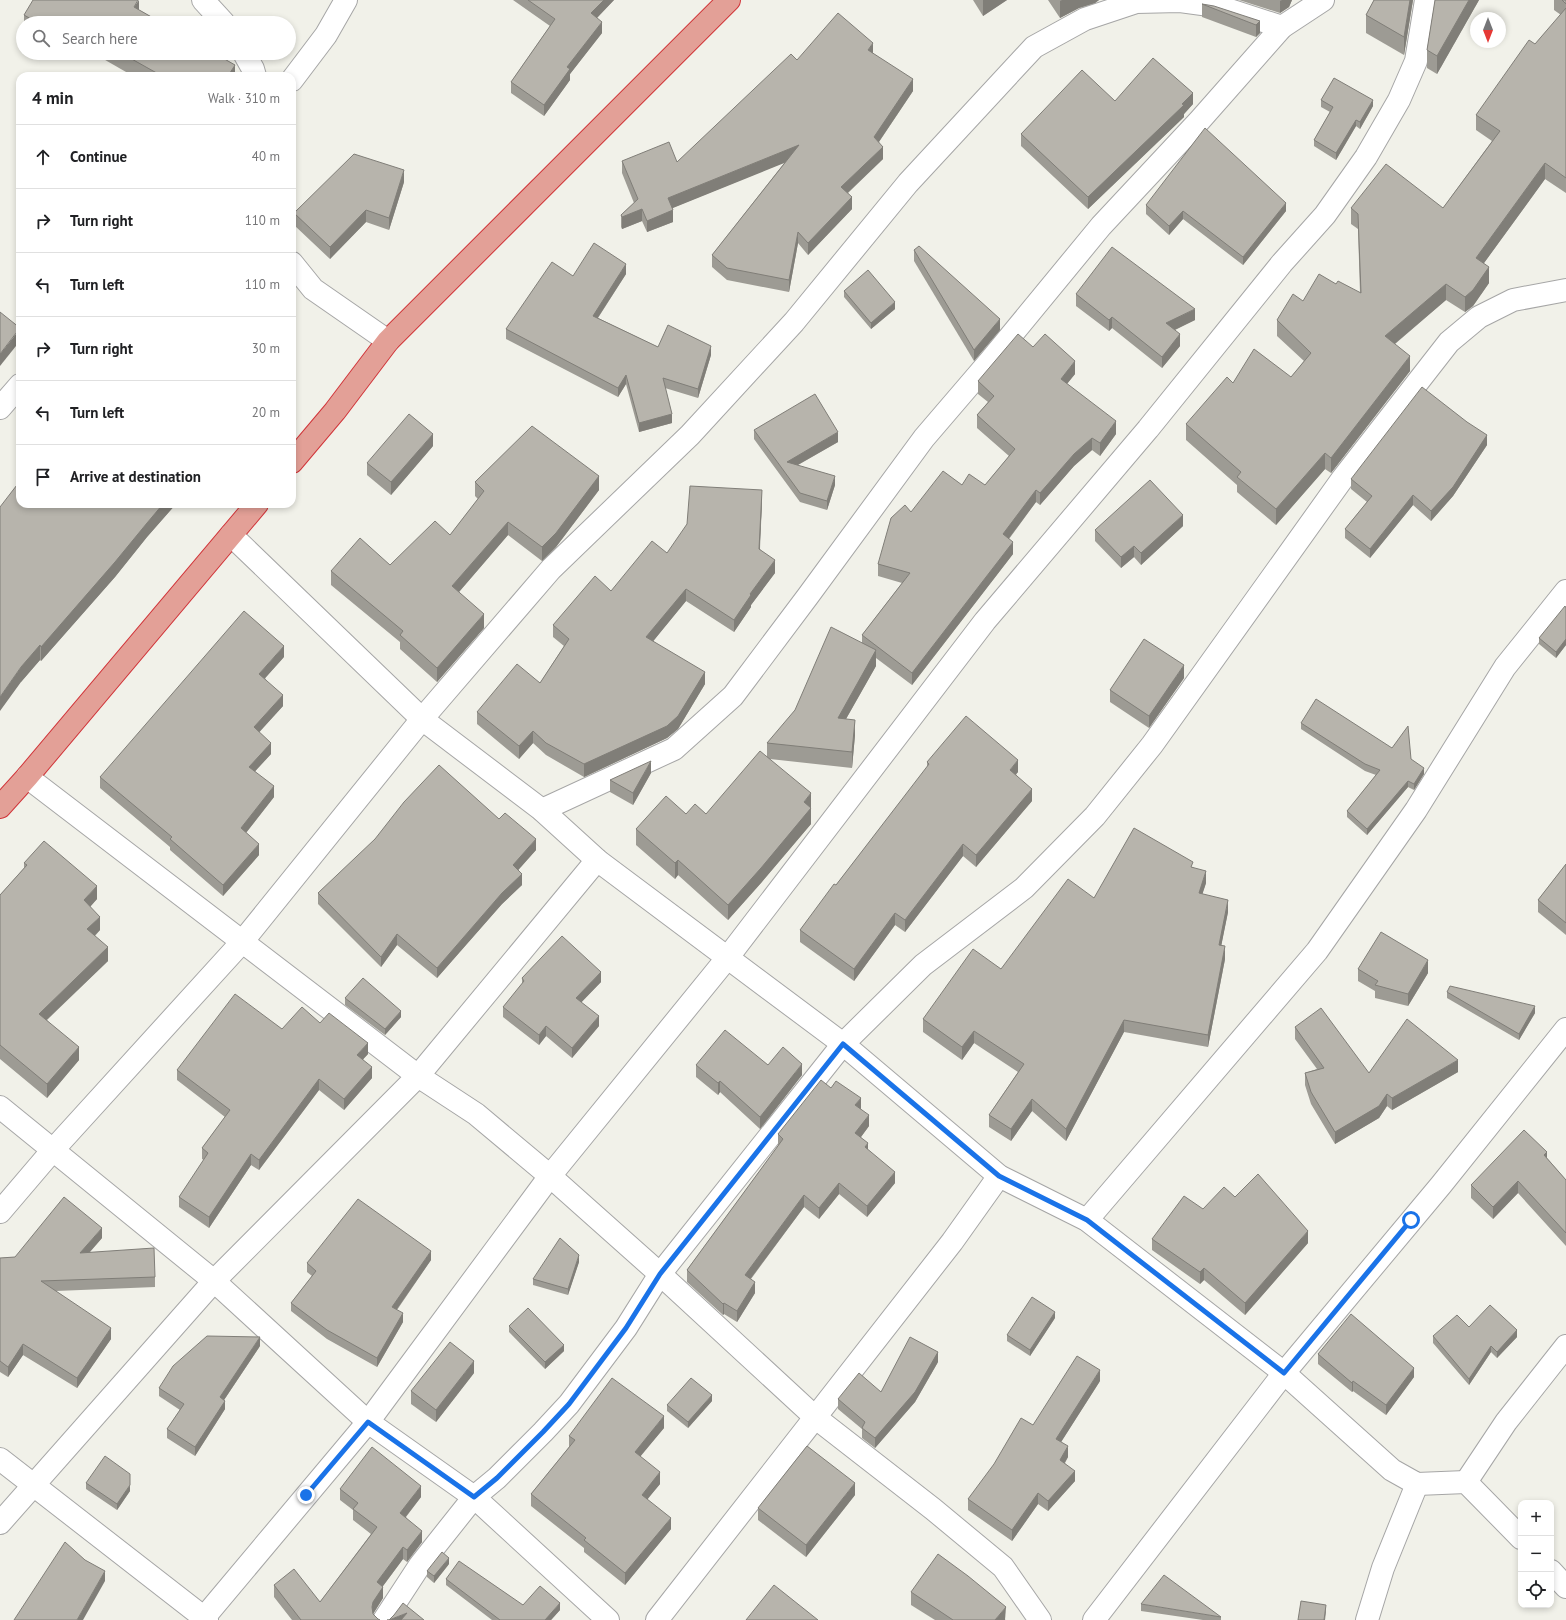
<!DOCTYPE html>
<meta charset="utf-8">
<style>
:root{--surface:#fff;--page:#f2f2f2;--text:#202124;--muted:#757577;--line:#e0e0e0}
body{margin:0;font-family:"PT Sans",sans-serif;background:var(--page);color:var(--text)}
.controls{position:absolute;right:12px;bottom:12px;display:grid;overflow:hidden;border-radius:8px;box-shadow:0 2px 6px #0003}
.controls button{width:36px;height:36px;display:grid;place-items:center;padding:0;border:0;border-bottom:1px solid var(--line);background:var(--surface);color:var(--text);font:20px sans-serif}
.compass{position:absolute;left:1470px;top:12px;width:36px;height:36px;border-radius:50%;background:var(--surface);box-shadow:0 2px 6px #0003;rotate:180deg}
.stop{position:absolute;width:12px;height:12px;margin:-9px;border:3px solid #1a73e8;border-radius:50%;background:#fff}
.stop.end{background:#1a73e8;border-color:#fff;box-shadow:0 1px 4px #0008}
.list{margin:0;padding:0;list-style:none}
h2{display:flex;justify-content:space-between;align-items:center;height:52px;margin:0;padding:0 16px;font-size:17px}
h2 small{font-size:13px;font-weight:400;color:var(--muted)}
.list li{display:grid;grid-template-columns:26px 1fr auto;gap:12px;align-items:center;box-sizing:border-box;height:64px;padding:0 16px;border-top:1px solid var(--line)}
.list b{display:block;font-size:15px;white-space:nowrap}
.list em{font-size:13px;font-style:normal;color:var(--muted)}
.icon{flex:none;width:22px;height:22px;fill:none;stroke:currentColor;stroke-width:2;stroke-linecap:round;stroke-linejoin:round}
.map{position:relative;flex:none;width:1566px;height:1620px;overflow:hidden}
.search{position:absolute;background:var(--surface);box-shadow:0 2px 6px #0003;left:16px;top:16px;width:280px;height:44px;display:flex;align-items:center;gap:10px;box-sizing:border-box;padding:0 14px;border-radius:22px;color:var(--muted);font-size:15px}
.panel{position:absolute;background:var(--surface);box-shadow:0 2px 6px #0003;left:16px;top:72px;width:280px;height:436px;border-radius:12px}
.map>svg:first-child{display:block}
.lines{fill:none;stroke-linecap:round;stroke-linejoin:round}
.street-casing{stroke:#a6a6a6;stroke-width:24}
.highway-casing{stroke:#d1353a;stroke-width:24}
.street{stroke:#fff;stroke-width:22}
.highway{stroke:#e3a097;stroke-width:22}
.wall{fill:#9d9b94}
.shaded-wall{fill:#807e78}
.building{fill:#b7b4ac;stroke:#807e78}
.route{stroke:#1a73e8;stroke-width:5}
</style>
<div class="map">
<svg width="1566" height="1620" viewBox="0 0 1566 1620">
<rect width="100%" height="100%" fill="#f1f1e9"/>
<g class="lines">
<defs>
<g id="street">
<path d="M203,0l21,23"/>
<path d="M244,53l9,16 2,7"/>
<path d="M292,80l34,-45 20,-35"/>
<path d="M292,263l21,26 75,52"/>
<path d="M0,408l20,-23"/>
<path d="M231,535l191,184 120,91 55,50 246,184 156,132 88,44 197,153 108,97 25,14 49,-2 55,56"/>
<path d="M27,777l391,299 58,38 74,62 110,98 156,144 117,91 70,58 37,53"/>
<path d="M542,810l132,-61 59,-53 75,-100 116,-158 66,-77 111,-135 99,-106 82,-93 41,-27"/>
<path d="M0,1107l214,174 154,141 106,75 134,123"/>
<path d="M0,1212l52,-61 190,-209 180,-223 129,-150 139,-134 104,-113 114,-139 126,-136 51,-28 51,-17 44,-1 37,5 65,21"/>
<path d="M1087,1220l230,-269 99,-141 89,-143 61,-76"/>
<path d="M0,1459l207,161"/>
<path d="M1466,1482l40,-60 60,-76"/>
<path d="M0,1523l214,-242 204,-205 179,-216"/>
<path d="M1551,1571l15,16"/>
<path d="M202,1620l166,-198 182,-246 178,-219 257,-336 163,-192 134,-166 43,-48 41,-58 33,-57 17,-39 10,-61"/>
<path d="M384,1620l36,-55 54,-68 23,-19 46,-46 26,-28 57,-76 34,-54 183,-230 80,-79 101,-77 71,-72 57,-71 191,-267 106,-136 30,-25 34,-17 53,-10"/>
<path d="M657,1620l295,-378 47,-66"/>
<path d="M1094,1620l190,-247 157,-188 125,-156"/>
<path d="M1367,1620l16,-52 34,-84"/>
</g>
<g id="highway">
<path d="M292,462l43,-51 53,-70 341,-341"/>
<path d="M0,807l27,-30 230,-273"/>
</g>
</defs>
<use href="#street" class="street-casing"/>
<use href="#highway" class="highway-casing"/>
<use href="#street" class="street"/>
<use href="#highway" class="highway"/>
</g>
<g class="wall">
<path d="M513,0h101l-17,18 5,15 -32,41v6l-26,36 -33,-23v-11l39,-56z"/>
<path d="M973,0h34l-24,16z"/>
<path d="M1048,0h51l-4,3 -16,5 -19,10z"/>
<path d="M1239,0h53l-3,7 -9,6z"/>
<path d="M1374,0h39l-9,55 -38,-22v-18z"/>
<path d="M1435,0h44l-42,74 -10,-6v-18z"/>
<path d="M1554,0h12v193l-21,-14 -61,84 5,20 -16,23 -8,6 -19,-12 -51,44 15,27 -79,102 -6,-4 -49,56 -39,-33v-7l-51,-45v-16l47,-41 58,-6 13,-16 -27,-25v-16l26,-19 33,-17 24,9 -2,-64 -7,-5v-16h92l49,-67 -16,-11v-15l59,-71 26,-29 -7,-5z"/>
<path d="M1202,4l58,17v12l-4,4 -54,-20z"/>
<path d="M139,10l23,13h-138v-8z"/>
<path d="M93,53h121l21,23h-102z"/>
<path d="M873,54l40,37 -34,51 4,17 -35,34 4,16 -44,46 -10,-12 -9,49 -62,-12 -15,-13v-12l73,-93 -113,46 1,14 -26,10 -5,-11 -20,8 -1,-2v-12l13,-12 -12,-30v-12l55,1 120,-102z"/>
<path d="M1321,100l52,6 -13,23 -4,-3 -20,34 -22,-14v-6l16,-28 -9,-5z"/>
<path d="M1115,101l78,3 -9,10v3l-96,92 -67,-63v-12z"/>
<path d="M404,182l-15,48 -23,-8 -36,37 -36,-34v-12z"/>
<path d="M1146,205l140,6 -43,54 -60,-46 -14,16 -23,-21z"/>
<path d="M914,250l86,80 -26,31 -60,-100z"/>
<path d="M626,274l-28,44 60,29 53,8 -13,43 -33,-10 7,35 -33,9 -13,-48 -8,13 -112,-58v-10l67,-53z"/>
<path d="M844,291l51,18 -24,20 -27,-32z"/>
<path d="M1076,294l119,26 -20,10 5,16 -18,22 -50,-40 -3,3 -33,-25z"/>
<path d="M1033,347l42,27 -8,10 49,50 -16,22 -8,-6 -18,16 -34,39 -4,-3 -27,37 4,15 -101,131 -36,-27v8l-30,53 9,16 -3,33 -82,-9 41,65 -50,59 -33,37 -50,-45 -3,4 -39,-34v-16l50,-15h20l61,-58v-13l95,-100v-8l40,-52 -24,-7v-12l33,-52 51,-27h23l24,-29 -32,-28v-13l11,-13 -10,-8v-13z"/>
<path d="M1467,422l20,23 -34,51 -22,25 -18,-16 -43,53 -25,-20v-9l22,-27 -16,-13v-10z"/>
<path d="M754,430l84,12 -40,23 37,20 -8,25 -27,-8 -46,-63z"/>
<path d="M433,446l-42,49 -24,-20v-12z"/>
<path d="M475,482l124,8 -43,57 -14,14 -34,-26 -49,57 25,36 -47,54 -37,-33v-7l-69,-57v-14l59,-6 60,-30 28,-36 -3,-3z"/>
<path d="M762,502l-2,47 15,24 -24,32v2l-17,25 -48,-31 -33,40 52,43 -27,45 -11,9 -83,39 -38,-22 -13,-12 -14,16 -42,-35v-12l63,-29 24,-37 -11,-9v-12l58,-34 56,-38z"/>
<path d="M20,504h156l-29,33 -32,40 -74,84 -1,-1 -19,22z"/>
<path d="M1183,526l-42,39 -7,-8 -13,11 -26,-27v-11z"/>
<path d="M1566,608v37l-10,13 -17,-14v-6z"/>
<path d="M284,657l-19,21 18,28 -24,26 12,22 -16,17 19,26 -28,36 13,22 -36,41 -53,-46v-3l-70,-59v-11z"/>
<path d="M1184,678l-35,50 -39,-26v-12z"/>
<path d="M1301,723l110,36 13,15 -10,16 -6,-3 -41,48 -20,-18v-6l29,-36 -11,-4 -64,-42z"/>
<path d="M927,762l91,10 -2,2 16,27 -56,66 -13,-11 -58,76 -10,-7 -41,56 -54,-39v-12l36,-45 91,-117z"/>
<path d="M651,773l-18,32 -23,-13v-12z"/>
<path d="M499,819l37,31 -18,20 4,15 -20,19 -65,74 -40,-33 -16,22 -63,-63v-11z"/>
<path d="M24,863l73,36 -7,7 10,24 -5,6 13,25 -61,59 32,40 -32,38 -47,-39v-164l24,-27z"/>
<path d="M1566,864v71l-28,-23v-12z"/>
<path d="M1193,867l13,16 -4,11 26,18 -7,34 4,13 -17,88 -84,-15 -58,109 -34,-30 -21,30 -22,-14v-12l29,-43 -44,-29 -12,17 -39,-28v-13l78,-50 93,-71z"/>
<path d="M1358,969l70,4 -20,33 -33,-8v-7l-17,-10z"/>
<path d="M522,978l79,4 -20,20 18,24 -27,32 -26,-22 -7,9 -36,-28v-10l19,-23z"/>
<path d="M1447,992l88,21 -16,27 -72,-42z"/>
<path d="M345,998l56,19 -16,18 -40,-30z"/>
<path d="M1295,1027l74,46 89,-1 -66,38 -5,-4 -8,12 -44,26 -24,-40 -6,-19v-12l12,-4 -22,-30z"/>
<path d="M282,1029l86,25 -5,5 9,19 -28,32 -25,-20 -60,80 -8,-5 -42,63 -30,-21v-10l25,-37 -2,-1v-11l23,-31 -48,-37v-10z"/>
<path d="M696,1065h72l34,10 -42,54 -40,-37 -2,3 -22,-18z"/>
<path d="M831,1088l30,21 8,17 -8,11 7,13 27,33 -28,34 -28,-23 -20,25 -15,-12 -53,72 4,14 -18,29 -13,-8 -1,1 -36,-33v-12l91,-124v-12z"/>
<path d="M1547,1158l19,22v66l-48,-53 -25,26 -22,-21v-13z"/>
<path d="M1235,1197l73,46 -63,72 -41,-35 -4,4 -48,-34v-11l51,-30z"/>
<path d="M102,1238l-12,14 65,25v10l-99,4 55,48 -34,49 -54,-33 -15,22 -8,-5v-114l15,-1z"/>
<path d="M431,1260l-34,50 6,12 -26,45 -50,-28 -36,-28v-8l21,-27 -5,-4v-9z"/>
<path d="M579,1262l-11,33 -35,-10v-6z"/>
<path d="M1055,1318l-25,38 -23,-15v-6z"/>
<path d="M509,1326l55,25 -19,18 -36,-37z"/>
<path d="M1469,1327l48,10 -20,21 -6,-6 -22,33 -36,-42v-7z"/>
<path d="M260,1346l-36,54 1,9 -30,47 -28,-18v-9l13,-19 -21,-14v-8z"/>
<path d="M1318,1354l96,23 -28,38 -33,-24 -1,1 -34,-28z"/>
<path d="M938,1362l-23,40 -40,46 -13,-10v-9l-24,-20v-10l43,-7z"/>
<path d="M474,1373l-38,49 -25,-18v-13z"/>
<path d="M1100,1381l-39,61 7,15 -3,6 10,18 -27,30 -10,-7 -26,37 -44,-31v-11l65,-74z"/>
<path d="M712,1401l-24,27 -21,-17v-6z"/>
<path d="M664,1428l-24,28 20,28 -13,15 24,30 -46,56 -41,-33v-4l-53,-42v-12l38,-47v-11z"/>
<path d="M86,1483l44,8 -13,19 -31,-21z"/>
<path d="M340,1489l81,8 -15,20 16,25 -15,20 -4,-3 -20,27v12l-10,16 5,5 2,1h-88l-18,-23v-12l46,17 51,-68 -18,-14v-10l-13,-10z"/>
<path d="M855,1495l-49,62 -48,-37v-12z"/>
<path d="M449,1564l-15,19 -7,-6v-6z"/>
<path d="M446,1579l77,26 37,5 -9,10h-59l-46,-35z"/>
<path d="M911,1592l95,28h-71l-24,-15z"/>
<path d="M1141,1604l80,13v3h-18l-62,-9z"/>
</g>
<g class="shaded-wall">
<path d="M139,0v16l-5,-9z"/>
<path d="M604,0h10l-23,24v-11z"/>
<path d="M983,0h24l-24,16z"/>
<path d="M1062,0h37l-4,3 -16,5 -19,10v-17z"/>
<path d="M1282,0h10l-3,7 -9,6v-12z"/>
<path d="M1410,0h3l-9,55v-18z"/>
<path d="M1469,0h10l-42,74v-18z"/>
<path d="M59,17v6h-3z"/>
<path d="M1260,21v12l-4,4v-12z"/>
<path d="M602,22v11l-32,41v6l-26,36v-11l23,-38z"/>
<path d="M873,43v12l-5,-5z"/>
<path d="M235,65v11h-7z"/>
<path d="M913,79v12l-39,58v-12z"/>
<path d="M1193,93v11l-9,10v3l-96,92v-12l94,-93z"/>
<path d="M1373,100v6l-13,23v-7z"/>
<path d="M1356,120v6l-20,34v-7z"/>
<path d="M799,145v12l-131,53v-12z"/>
<path d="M883,147v12l-42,40v-12z"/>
<path d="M1545,163v16l-69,95v-16z"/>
<path d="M404,170v12l-15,48v-12z"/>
<path d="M852,197v12l-44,46v-12z"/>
<path d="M1286,203v8l-43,54v-8z"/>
<path d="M642,209v12l-20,8v-12z"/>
<path d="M366,210v12l-36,37v-12z"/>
<path d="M673,210v12l-26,10v-11z"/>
<path d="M1183,211v8l-14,16v-9z"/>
<path d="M798,232v11l-9,49v-12z"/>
<path d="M626,264v10l-33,51v-9z"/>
<path d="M1489,267v16l-16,23 -8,6v-15z"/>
<path d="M1446,284v16l-61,52v-16z"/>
<path d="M895,302v7l-24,20v-6z"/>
<path d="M1195,309v11l-29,14v-11z"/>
<path d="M1112,317v11l-3,3v-11z"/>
<path d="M1000,319v11l-26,31v-11z"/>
<path d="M20,329v12l-20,25v-12z"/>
<path d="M1180,334v12l-18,22v-11z"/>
<path d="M711,346v9l-13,43v-9z"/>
<path d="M1410,356v15l-79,102v-15z"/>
<path d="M1075,361v13l-14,17v-12z"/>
<path d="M626,375v9l-8,13v-9z"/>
<path d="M672,414v9l-33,9v-9z"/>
<path d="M1116,421v13l-16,22v-13z"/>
<path d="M838,432v10l-51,29v-9z"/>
<path d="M433,434v12l-42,49v-13z"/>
<path d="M1487,435v10l-34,51 -22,25v-10z"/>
<path d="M1092,438v12l-18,16 -34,39v-12l34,-39z"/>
<path d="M1325,453v16l-49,56v-16z"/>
<path d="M599,476v14l-43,57 -14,14v-14z"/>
<path d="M835,476v9l-8,25v-9z"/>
<path d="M762,490v12l-3,59v-12z"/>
<path d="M1036,490v12l-33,44v-12z"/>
<path d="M1413,495v10l-43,53v-9z"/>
<path d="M163,504h13l-29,33 -32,40 -74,84v-14z"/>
<path d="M1183,515v11l-42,39v-12z"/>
<path d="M508,522v13l-56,65v-14z"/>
<path d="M1013,542v12l-101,131v-12z"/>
<path d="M1134,546v11l-13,11v-11z"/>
<path d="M775,560v13l-24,32v2l-17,25v-12l16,-26z"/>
<path d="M686,589v12l-40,49v-13z"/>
<path d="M484,614v14l-47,54v-14z"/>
<path d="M1566,639v6l-10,13v-6z"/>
<path d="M40,645v15l-19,22 -21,29v-14l21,-30z"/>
<path d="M284,646v11l-25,28v-11z"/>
<path d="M876,650v16l-38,67v-15z"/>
<path d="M1184,665v13l-35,50v-12z"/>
<path d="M705,672v12l-27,45 -11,9 -83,39v-13z"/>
<path d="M283,695v11l-29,32v-11z"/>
<path d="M855,720v15l-3,33v-16z"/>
<path d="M533,731v12l-14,16v-13z"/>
<path d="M271,743v11l-22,24v-11z"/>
<path d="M1018,760v12l-8,9v-11z"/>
<path d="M651,761v12l-18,32v-12z"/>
<path d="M1424,768v6l-10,16v-6z"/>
<path d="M1408,781v6l-41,48v-6z"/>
<path d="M274,786v11l-33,42v-11z"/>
<path d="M1032,789v12l-56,66v-12z"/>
<path d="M811,793v31l-50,59 -33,37v-15l76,-103z"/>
<path d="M536,839v11l-23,26v-11z"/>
<path d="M259,844v11l-36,41v-11z"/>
<path d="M963,844v12l-58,76v-12z"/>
<path d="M678,860v15l-3,4v-16z"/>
<path d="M1206,871v12l-7,22v-12z"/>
<path d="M522,874v11l-20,19 -65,74v-10l65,-75z"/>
<path d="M97,886v13l-13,15v-14z"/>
<path d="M1228,900v12l-9,45v-12z"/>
<path d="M895,913v12l-41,56v-12z"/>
<path d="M100,917v13l-13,13v-14z"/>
<path d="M397,934v11l-16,22v-10z"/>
<path d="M1225,946v13l-17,88v-12z"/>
<path d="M108,947v14l-69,66v-13z"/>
<path d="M1428,960v13l-20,33v-12z"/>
<path d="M601,972v10l-25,26v-10z"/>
<path d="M1535,1006v7l-16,27v-6z"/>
<path d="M401,1011v6l-16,18v-6z"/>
<path d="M599,1016v10l-27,32v-10z"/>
<path d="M1124,1020v12l-58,109v-12z"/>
<path d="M546,1026v10l-7,9v-10z"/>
<path d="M974,1031v12l-12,17v-13z"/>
<path d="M368,1043v11l-11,12v-11z"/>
<path d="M79,1047v13l-32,38v-14z"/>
<path d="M1458,1060v12l-66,38v-12z"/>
<path d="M802,1064v11l-42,54v-12z"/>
<path d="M372,1067v11l-28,32v-11z"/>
<path d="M319,1079v11l-60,80v-10z"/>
<path d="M720,1081v11l-2,3v-12z"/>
<path d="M1387,1094v12l-8,12 -44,26v-12z"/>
<path d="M861,1098v12l-6,-5z"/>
<path d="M1032,1099v12l-21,30v-12z"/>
<path d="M869,1115v11l-14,19v-12z"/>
<path d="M868,1143v11l-3,-7z"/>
<path d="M1547,1152v12l-3,-9z"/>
<path d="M251,1154v11l-42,63v-11z"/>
<path d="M895,1172v11l-28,34v-11z"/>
<path d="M1518,1181v12l-25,26v-12z"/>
<path d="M839,1183v11l-20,25v-11z"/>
<path d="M804,1195v12l-59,79v-11z"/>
<path d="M102,1228v10l-22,25v-10z"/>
<path d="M1308,1231v12l-63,72v-12z"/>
<path d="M431,1251v9l-39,56v-9z"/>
<path d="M579,1255v7l-11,33v-6z"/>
<path d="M1204,1268v12l-4,4v-12z"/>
<path d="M755,1282v11l-18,29v-11z"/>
<path d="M724,1303v11l-1,1v-11z"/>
<path d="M1055,1312v6l-25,38v-6z"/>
<path d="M403,1313v9l-26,45v-9z"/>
<path d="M111,1328v11l-34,49v-10z"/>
<path d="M1517,1330v7l-20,21v-6z"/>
<path d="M260,1337v9l-40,60v-9z"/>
<path d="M23,1344v11l-15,22v-10z"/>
<path d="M564,1345v6l-19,18v-7z"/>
<path d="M1491,1346v6l-22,33v-6z"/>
<path d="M938,1352v10l-23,40 -40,46v-10z"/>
<path d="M474,1361v12l-38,49v-12z"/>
<path d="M1414,1368v9l-28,38v-10z"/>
<path d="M1100,1370v11l-44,69v-11z"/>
<path d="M1353,1381v10l-1,1v-9z"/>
<path d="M712,1395v6l-24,27v-6z"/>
<path d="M225,1401v8l-30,47v-9z"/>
<path d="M664,1416v12l-29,35v-11z"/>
<path d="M1068,1446v11l-8,13v-10z"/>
<path d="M1075,1471v10l-27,30v-10z"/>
<path d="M660,1472v12l-18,22v-11z"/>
<path d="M855,1483v12l-49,62v-12z"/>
<path d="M130,1485v6l-13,19v-6z"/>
<path d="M421,1486v11l-21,27v-11z"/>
<path d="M1038,1493v11l-26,37v-11z"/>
<path d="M671,1518v11l-46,56v-12z"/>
<path d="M422,1531v11l-15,20v-12z"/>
<path d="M403,1547v12l-26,35v-12z"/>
<path d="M449,1558v6l-15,19v-7z"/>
<path d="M105,1571v10l-22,39h-6z"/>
<path d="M383,1587v11l-10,16 -1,5v-12l1,-5z"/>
<path d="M560,1603v7l-9,10h-6z"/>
<path d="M1326,1605v6l-1,9h-1z"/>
<path d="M1006,1607l-1,13h-10z"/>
<path d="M407,1613v7h-18z"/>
</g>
<g class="building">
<path d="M33,0h105l-4,7 28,16h-93l-10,-6 -3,6h-18l-14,-8z"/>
<path d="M528,0h76l-13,13 11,9 -35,45 3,2 -26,36 -33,-23 44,-63z"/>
<path d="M1374,0h36l-6,37 -38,-22z"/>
<path d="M1435,0h34l-32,56 -10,-6z"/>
<path d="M1562,0h4v4z"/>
<path d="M1202,4l12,2 46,15 -4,4z"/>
<path d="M1566,8v170l-21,-15 -69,95 13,9 -16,23 -8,7 -19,-13 -61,52 25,20 -79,102 -6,-5 -49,56 -39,-32 4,-5 -55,-48 41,-47 6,6 21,-34 37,28 20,-24 -34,-33 16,-26 10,7 16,-27 17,10 2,-3 23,12 -3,-79 -7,-6 35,-44 57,44 57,-77 -24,-16 53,-75 6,4z"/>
<path d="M838,13l35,30 -5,7 45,29 -39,58 9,10 -42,40 11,10 -44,46 -10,-11 -9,48 -62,-12 -15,-13 87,-110 -131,53 5,12 -26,11 -5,-12 -20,8 -1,-2 17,-16 -16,-38 47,-19 8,20 114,-108 6,6z"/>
<path d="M121,53h93l21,12 -7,11h-66z"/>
<path d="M1153,58l40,35 -11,11 2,1 -96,92 -67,-63 61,-64 33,31z"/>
<path d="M1334,78l39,22 -13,22 -4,-2 -20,33 -22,-13 19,-33 -12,-7z"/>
<path d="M1205,128l81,75 -43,54 -60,-46 -14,15 -23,-21z"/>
<path d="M354,154l50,16 -15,48 -23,-8 -36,37 -36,-34z"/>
<path d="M594,243l32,21 -33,52 65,31 10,-22 43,21 -13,43 -35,-11 9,36 -33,9 -13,-48 -8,13 -112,-59 46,-67 21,14z"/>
<path d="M919,246l81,73 -26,31 -60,-100z"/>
<path d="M1112,247l83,62 -29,14 14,11 -18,23 -50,-40 -3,3 -33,-26z"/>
<path d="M868,270l27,32 -24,21 -27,-32z"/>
<path d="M0,312l20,16 -20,26z"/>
<path d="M1018,334l15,13 12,-13 30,27 -14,18 55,42 -16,22 -8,-5 -18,16 -34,39 -4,-3 -33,44 10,8 -101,131 -50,-38 48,-62 -32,-9 13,-46 14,-13 6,7 32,-41 19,14 7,-11 16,11 30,-36 -38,-34 17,-19 -16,-15z"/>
<path d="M1422,387l45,35 20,13 -34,52 -22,24 -18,-16 -43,54 -25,-20 27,-33 -21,-17z"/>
<path d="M815,394l23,38 -51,30 48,14 -8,25 -27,-8 -46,-63z"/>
<path d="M409,414l24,20 -42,48 -24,-19z"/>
<path d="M532,426l67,50 -43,57 -14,14 -34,-25 -56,64 32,28 -47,54 -37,-33 3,-4 -72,-60 29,-33 30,27 45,-44 15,14 34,-44 -9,-9z"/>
<path d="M1150,480l33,35 -42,38 -7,-7 -13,11 -26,-27z"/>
<path d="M20,481v23h143l-16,19 -32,39 -74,85 -1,-2 -19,22 -21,30v-190z"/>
<path d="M690,486l72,4 -3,59 16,11 -25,34 1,1 -17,25 -48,-31 -40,48 59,35 -27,44 -11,10 -83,38 -38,-21 -13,-12 -14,15 -42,-34 40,-48 23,19 29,-44 -16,-14 42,-49 16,15 41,-50 15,12 20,-29z"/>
<path d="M1565,606l1,2v31l-10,13 -17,-14z"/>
<path d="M244,611l40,35 -25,28 24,21 -29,32 17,16 -22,24 25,19 -33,42 18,16 -36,41 -53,-46 2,-2 -72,-60z"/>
<path d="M831,627l45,23 -38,68 17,2 -3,32 -85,-9 28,-33z"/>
<path d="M1144,639l40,26 -35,51 -39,-26z"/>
<path d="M1316,699l76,49 16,-22 3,33 13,9 -10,16 -6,-3 -41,48 -20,-18 33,-41 -15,-6 -64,-41z"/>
<path d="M966,716l52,44 -8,10 22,19 -56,66 -13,-11 -58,76 -10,-7 -41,56 -54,-39 34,-46 2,1 93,-121 -2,-2z"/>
<path d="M760,751l51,42 -7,9 7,6 -50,60 -33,37 -50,-45 -3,3 -39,-34 30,-33 20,18 9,-10 11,10z"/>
<path d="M651,761l-18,32 -23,-13z"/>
<path d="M439,765l60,54 6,-6 31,26 -23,26 9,9 -20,19 -65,75 -40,-34 -16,23 -63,-64 57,-54 29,-37z"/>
<path d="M1134,828l59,34 -2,5 15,4 -7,22 29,7 -9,45 6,1 -17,89 -84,-15 -58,109 -34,-30 -21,30 -22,-14 35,-51 -50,-33 -12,16 -39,-28 50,-70 28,20 67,-90 26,19z"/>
<path d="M44,841l53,45 -13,14 16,17 -13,12 21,18 -69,67 40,33 -32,37 -47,-39v-150l27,-30 -3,-2z"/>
<path d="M1566,864v59l-28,-23z"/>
<path d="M1381,932l47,28 -20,34 -33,-9 3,-4 -20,-12z"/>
<path d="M562,936l39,36 -25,26 23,18 -27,32 -26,-22 -7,9 -36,-28 21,-26 -2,-3z"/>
<path d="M363,978l38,33 -16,18 -40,-31z"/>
<path d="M1450,986l85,20 -16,28 -72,-42z"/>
<path d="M235,994l47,35 20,-22 18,16 9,-10 39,30 -11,12 15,12 -28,32 -25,-20 -60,81 -8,-6 -42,63 -30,-20 29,-44 -6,-5 28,-38 -53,-40z"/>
<path d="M1321,1008l48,65 38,-54 51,41 -66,38 -5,-4 -8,12 -44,26 -24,-40 -6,-19 19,-5 -29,-41z"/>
<path d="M725,1030l43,35 15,-18 19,17 -42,53 -40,-36 -2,2 -22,-18z"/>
<path d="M821,1080l10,8 5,-7 25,17 -6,7 14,10 -14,18 13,10 -3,4 30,25 -28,34 -28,-23 -20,25 -15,-13 -59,80 10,7 -18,29 -13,-8 -1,1 -36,-34 96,-131 -5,-5z"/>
<path d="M1524,1130l23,22 -3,3 22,25v53l-48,-52 -25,26 -22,-22z"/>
<path d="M1258,1174l50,57 -63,72 -41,-35 -4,4 -48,-33 32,-43 19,13 21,-22 11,10z"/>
<path d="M64,1197l38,31 -22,25 74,-5 1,29 -114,4 70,47 -34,50 -54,-34 -15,23 -8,-6v-103l15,-1z"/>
<path d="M358,1199l73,52 -39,56 11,6 -26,45 -50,-28 -36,-27 25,-32 -9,-8z"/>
<path d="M560,1238l19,17 -11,34 -35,-10z"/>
<path d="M1032,1297l23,15 -25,38 -23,-15z"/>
<path d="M1490,1305l27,25 -20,22 -6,-6 -22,33 -36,-43 24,-21 12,12z"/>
<path d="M528,1308l36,37 -19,17 -36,-36z"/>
<path d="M1351,1314l63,54 -28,37 -33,-24 -1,2 -34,-29z"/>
<path d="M207,1336l53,1 -40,60 5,4 -30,46 -28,-18 17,-25 -25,-16 14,-22z"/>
<path d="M910,1337l28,15 -23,40 -40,46 -13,-10 3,-6 -27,-23 21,-26 22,19z"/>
<path d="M450,1342l24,19 -38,49 -25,-19z"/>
<path d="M1077,1356l23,14 -44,69 12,7 -8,14 15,11 -27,30 -10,-8 -26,37 -44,-31 26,-35 27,-46 12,7z"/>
<path d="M612,1378l52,38 -29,36 25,20 -18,23 29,23 -46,55 -41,-33 2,-2 -55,-44 44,-54 -6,-4z"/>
<path d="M691,1378l21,17 -24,27 -21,-17z"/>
<path d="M807,1446l48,37 -49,62 -48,-37z"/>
<path d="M372,1447l49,39 -21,27 22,18 -15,19 -4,-3 -26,35 6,5 -10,15 -1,5 1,7 5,5 2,1h-79l-27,-35 20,-16 26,33 57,-75 -24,-18 5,-6 -18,-14z"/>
<path d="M105,1456l25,18v11l-13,19 -31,-21z"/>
<path d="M65,1542l20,18 20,11 -28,49h-63z"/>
<path d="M442,1552l7,6 -15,18 -7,-5z"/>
<path d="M938,1554l30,22 38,31 -11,13h-42l-42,-28z"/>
<path d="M459,1561l64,44 17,-19 20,17 -15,17h-45l-54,-41z"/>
<path d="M1164,1575l57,42 -80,-13z"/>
<path d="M774,1585l44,35h-72z"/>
<path d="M1301,1601l25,4 -2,15h-26z"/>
<path d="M403,1603l21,17h-23l6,-7 -18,7h-2h2l5,-5z"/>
</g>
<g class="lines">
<path class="route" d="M306,1495l62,-73 106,75 23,-19 46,-46 26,-28 57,-76 34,-54 183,-230 156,132 88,44 197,153 127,-153"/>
</g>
</svg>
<div class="controls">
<button>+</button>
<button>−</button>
<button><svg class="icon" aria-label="locate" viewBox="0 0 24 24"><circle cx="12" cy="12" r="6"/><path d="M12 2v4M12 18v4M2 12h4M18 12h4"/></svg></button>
</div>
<svg class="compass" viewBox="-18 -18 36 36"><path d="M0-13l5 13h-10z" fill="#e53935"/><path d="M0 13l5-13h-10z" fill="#757577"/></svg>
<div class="stop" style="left:1411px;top:1220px"></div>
<div class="stop end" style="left:306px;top:1495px"></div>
<div class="search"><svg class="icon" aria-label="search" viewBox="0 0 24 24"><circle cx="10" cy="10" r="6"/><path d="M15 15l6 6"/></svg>Search here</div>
<section class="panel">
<h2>4 min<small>Walk · 310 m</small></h2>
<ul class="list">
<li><svg class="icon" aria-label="ahead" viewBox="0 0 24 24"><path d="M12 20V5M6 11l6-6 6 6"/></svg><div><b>Continue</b></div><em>40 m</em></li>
<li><svg class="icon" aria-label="right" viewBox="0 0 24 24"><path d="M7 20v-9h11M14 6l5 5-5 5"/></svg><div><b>Turn right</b></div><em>110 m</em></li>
<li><svg class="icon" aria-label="left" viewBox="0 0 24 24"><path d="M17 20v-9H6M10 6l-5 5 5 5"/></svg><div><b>Turn left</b></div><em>110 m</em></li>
<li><svg class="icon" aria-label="right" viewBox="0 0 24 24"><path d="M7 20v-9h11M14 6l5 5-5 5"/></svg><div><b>Turn right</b></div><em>30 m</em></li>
<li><svg class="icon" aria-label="left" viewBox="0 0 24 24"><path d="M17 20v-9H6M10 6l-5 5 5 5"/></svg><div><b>Turn left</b></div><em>20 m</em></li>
<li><svg class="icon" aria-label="arrive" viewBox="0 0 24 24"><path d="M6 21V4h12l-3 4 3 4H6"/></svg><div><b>Arrive at destination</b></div></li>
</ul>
</section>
</div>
